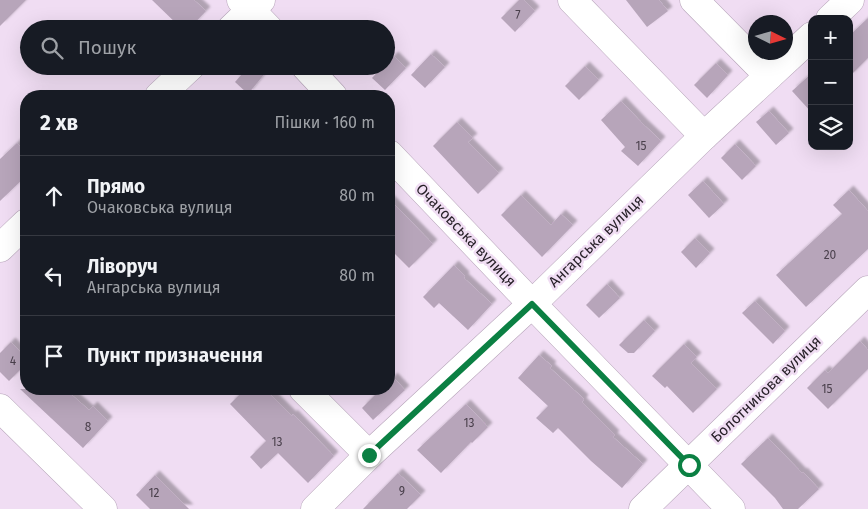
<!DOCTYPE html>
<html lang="uk">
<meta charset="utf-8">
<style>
:root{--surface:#171b24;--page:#242831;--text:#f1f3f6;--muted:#9ea1a6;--line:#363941}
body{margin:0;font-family:"Fira Sans",sans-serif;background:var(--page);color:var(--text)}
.controls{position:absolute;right:15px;top:15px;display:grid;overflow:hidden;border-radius:10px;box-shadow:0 5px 20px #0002}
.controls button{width:45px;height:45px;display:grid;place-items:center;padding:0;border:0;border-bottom:1px solid var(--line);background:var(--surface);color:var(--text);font:25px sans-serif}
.compass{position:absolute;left:748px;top:15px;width:45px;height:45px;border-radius:50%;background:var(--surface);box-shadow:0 5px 20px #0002;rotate:95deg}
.stop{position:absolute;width:15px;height:15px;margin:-11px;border:4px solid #0b8043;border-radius:50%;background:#fff}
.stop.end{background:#0b8043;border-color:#fff;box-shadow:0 1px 5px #0008}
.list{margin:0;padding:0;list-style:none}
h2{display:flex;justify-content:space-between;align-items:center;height:65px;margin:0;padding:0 20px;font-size:21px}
h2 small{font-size:16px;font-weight:400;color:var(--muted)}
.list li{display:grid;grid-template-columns:32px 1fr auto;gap:15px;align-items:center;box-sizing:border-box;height:80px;padding:0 20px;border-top:1px solid var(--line)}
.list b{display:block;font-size:19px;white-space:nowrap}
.list p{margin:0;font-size:16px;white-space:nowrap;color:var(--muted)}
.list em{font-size:16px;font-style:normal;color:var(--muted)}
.icon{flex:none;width:28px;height:28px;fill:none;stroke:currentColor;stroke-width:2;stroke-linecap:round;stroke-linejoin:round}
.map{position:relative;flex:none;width:868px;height:509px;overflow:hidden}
.search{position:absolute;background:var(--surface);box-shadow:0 5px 20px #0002;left:20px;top:20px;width:375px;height:55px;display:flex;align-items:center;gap:12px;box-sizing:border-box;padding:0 18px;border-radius:28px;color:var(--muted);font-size:19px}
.panel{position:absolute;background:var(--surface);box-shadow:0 5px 20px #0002;left:20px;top:90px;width:375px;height:305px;border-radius:20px}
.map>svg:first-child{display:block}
.building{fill:#b7a5ba;filter:url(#shadow)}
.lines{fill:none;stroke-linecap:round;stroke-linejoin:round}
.minor-casing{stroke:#b5a3b8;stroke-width:29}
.minor{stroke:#fff;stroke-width:28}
.route{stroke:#0b8043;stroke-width:6}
.labels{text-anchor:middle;stroke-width:5;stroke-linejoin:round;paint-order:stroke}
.number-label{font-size:12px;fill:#4a404c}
.street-label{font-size:15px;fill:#261f27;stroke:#f0ddf3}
</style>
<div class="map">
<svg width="868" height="509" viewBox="0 0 868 509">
<defs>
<filter id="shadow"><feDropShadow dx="4.5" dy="-4.5" stdDeviation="1" flood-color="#0004"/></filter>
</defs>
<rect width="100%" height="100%" fill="#f0ddf3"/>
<g class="building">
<path d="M0,0h26l-26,26z"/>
<path d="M152,0h42l12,11 -17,18h-7z"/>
<path d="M519,0h5l11,11 -20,21 -14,-14z"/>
<path d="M626,0h33l9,11 -21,16z"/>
<path d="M868,18v40l-19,19v-41z"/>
<path d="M431,54l14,13 -20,21 -14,-13z"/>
<path d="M394,56l12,12 -21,22 -13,-12 11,-12h3v-3z"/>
<path d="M716,63l12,12 -21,23 -13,-13z"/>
<path d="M249,66h22l-23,28 -13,-12z"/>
<path d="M585,66l14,14 -20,20 -14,-14z"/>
<path d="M812,73v40l-20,-22z"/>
<path d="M621,101l22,23 18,17 -23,25 -17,-15 4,-4 -24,-27z"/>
<path d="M769,111l20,22 -13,12 -20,-23z"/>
<path d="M457,122l16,16 -5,4 31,31 -21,21 -45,-48z"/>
<path d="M17,143l9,9v24l-26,25v-42z"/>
<path d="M735,144l21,22 -14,14 -21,-22z"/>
<path d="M703,181l21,23 -15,14 -21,-23z"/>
<path d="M849,190l19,21v38l-62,58 -30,-32 66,-61 -9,-9z"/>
<path d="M521,195l30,30 10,-11 12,11 -31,32 -41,-42z"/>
<path d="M389,199l44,45 -24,24 -20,-20z"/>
<path d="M695,238l15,15 -14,15 -15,-16z"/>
<path d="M454,265l11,11 -1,2 28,26 -24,26 -29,-27 -5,5 -11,-11z"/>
<path d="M607,284l13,14 -21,20 -13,-13z"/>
<path d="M755,301l30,30 -12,13 -31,-31z"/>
<path d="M644,320l11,11 -21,22h-6l-9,-8z"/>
<path d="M860,341l8,9v19l-40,40 -21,-21 18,-18 3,3z"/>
<path d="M11,342l15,16v6l-17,17 -9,-9v-19z"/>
<path d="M684,344l13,13 -6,6 26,26 -24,24 -26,-27 -2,2 -13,-12z"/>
<path d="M539,355l13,11 -2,2 34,31 -2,3 33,33 -2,2 30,27 -21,24 -31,-27 -33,-33 -5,5 -17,-15 12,-12 -30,-28z"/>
<path d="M393,377l12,13 -32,30 -11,-12 19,-19h8v-7z"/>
<path d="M20,389h45l24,21 4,-4 15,15 -25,27z"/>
<path d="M245,389h20l27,27 1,-2 41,42 -26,27 -30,-30 -17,16 -11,-12 16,-16 -36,-37z"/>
<path d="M466,404l22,23 -16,16 -1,-1 -30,31 -24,-23z"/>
<path d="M768,438l34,35 1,-1 16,17 -21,20h-15l-8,-11 -34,-34z"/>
<path d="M398,473l23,22 -14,14h-44z"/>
<path d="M155,475l34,34h-39l-14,-14z"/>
</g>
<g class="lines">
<defs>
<g id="minor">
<path d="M241,0l28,29"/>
<path d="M572,0l132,136"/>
<path d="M694,0l75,76"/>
<path d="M830,19l20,-19"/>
<path d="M231,29l30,-29"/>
<path d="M305,66l28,30"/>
<path d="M159,96l32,-30"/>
<path d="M389,154l143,150 199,205"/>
<path d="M0,248l26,-25"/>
<path d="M303,389l66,66"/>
<path d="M0,408l103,101"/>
<path d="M315,509l54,-54 163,-151 172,-168 108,-100"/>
<path d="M643,509l225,-219"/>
</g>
</defs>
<use href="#minor" class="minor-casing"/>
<use href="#minor" class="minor"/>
</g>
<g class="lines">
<path class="route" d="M369,455l163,-151 157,161"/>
</g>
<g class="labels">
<g class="number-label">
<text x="518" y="19">7</text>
<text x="641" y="150">15</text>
<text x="830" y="259">20</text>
<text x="13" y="365">4</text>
<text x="827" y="393">15</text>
<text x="469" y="427">13</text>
<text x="88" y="431">8</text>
<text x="277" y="446">13</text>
<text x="402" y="495">9</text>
<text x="154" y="497">12</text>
</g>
<g class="street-label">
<text transform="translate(466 235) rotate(46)" y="5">Очаковська вулиця</text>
<text transform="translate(596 241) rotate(-44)" y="5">Ангарська вулиця</text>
<text transform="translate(766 389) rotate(-44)" y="5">Болотникова вулиця</text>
</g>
</g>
</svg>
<div class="controls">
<button>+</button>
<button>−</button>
<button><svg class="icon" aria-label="layers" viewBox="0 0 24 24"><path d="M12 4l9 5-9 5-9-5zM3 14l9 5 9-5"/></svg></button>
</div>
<svg class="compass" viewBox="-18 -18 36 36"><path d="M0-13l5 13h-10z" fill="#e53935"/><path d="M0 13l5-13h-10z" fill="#9ea1a6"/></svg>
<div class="stop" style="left:689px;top:465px"></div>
<div class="stop end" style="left:369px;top:455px"></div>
<div class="search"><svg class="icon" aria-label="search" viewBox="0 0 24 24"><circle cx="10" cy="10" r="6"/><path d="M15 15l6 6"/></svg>Пошук</div>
<section class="panel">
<h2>2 хв<small>Пішки · 160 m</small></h2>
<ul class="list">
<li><svg class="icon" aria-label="ahead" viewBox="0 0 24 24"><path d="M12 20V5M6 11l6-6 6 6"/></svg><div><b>Прямо</b><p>Очаковська вулиця</p></div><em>80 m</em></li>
<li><svg class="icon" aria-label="left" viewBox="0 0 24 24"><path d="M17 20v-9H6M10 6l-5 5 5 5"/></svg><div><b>Ліворуч</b><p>Ангарська вулиця</p></div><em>80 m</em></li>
<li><svg class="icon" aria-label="arrive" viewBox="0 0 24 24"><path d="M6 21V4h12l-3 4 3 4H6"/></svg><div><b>Пункт призначення</b></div></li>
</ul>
</section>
</div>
